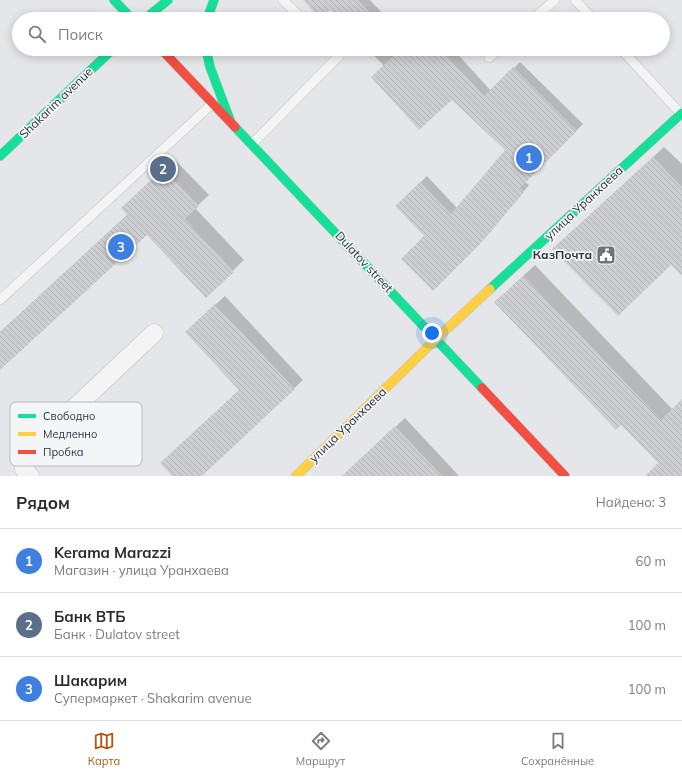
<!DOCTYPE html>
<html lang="ru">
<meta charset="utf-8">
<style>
:root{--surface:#fff;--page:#f2f2f3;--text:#2b2b33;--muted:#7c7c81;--line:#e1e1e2;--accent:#b45309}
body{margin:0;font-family:Mulish,sans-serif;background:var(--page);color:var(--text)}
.you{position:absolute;left:432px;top:333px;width:14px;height:14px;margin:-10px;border:3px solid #fff;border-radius:50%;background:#1a73e8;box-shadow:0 0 0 6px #1a73e833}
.badge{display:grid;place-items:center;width:26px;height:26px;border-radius:50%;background:var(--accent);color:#fff;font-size:13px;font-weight:700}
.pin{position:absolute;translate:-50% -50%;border:2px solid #fff;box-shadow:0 1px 4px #0006}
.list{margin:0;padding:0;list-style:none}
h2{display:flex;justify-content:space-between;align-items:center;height:52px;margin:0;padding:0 16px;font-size:17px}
h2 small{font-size:13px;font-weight:400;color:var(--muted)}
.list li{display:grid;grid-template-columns:26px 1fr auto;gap:12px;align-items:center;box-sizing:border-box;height:64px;padding:0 16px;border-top:1px solid var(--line)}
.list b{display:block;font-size:15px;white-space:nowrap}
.list p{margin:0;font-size:13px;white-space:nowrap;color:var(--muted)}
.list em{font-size:13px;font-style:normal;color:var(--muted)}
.icon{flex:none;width:22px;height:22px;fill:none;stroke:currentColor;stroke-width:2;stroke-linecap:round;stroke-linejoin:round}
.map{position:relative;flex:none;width:682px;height:476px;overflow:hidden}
.search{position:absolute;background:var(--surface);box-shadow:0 2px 10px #0003;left:12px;right:12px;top:12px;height:44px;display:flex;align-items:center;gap:10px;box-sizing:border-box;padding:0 14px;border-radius:22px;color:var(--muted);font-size:15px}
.sheet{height:244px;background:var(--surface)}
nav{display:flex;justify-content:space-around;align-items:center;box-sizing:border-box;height:56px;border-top:1px solid var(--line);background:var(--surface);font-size:11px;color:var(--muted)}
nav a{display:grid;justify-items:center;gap:2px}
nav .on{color:var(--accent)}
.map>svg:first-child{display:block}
.shadow{fill:#0003}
.building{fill:url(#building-back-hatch)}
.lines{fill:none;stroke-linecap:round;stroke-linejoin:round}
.lane-casing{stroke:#c3c4c7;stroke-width:10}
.street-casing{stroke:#c3c4c7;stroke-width:19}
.fast-casing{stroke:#c3c4c7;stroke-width:10}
.slow-casing{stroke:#c3c4c7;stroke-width:10}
.jam-casing{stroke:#c3c4c7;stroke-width:10}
.lane{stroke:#f4f4f5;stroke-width:9}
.street{stroke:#f4f4f5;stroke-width:18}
.fast{stroke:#16e098;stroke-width:9}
.slow{stroke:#ffcf43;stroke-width:9}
.jam{stroke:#f24e42;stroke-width:9}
.labels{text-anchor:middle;stroke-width:3.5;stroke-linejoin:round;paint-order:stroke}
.street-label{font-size:12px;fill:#2d3440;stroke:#f3f5f7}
.poi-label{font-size:12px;font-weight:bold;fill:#2d3440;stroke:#f3f5f7;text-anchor:end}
.key{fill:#f3f5f7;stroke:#b8bbc0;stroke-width:1}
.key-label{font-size:11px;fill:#2d3440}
</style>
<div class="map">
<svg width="682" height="476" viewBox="0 0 682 476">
<defs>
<pattern id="building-back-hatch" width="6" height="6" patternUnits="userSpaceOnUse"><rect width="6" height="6" fill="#cdced1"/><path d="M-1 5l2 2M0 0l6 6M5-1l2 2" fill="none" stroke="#b0b2b4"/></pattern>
</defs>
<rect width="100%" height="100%" fill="#e4e6e9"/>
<g class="shadow">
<path d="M304,0h66l18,19h-48l-10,-10z"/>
<path d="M368,49h85l38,42 29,-29 63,62 -58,58 4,3 -43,52 -61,-1 -23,-36 25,-24 30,32 49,-58 -54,-52 -68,-32z"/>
<path d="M664,147l18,17v110l-11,-11 -106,-25z"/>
<path d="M174,159l35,36 -14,13 49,52 -38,37 -59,-63 -147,135v-37l128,-118 5,-16z"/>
<path d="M535,265l138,145 9,-10v76h-36l14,-13 -153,-172z"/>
<path d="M225,296l78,84 -103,96h-27l67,-87 -45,-66z"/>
<path d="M405,418l54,58h-116z"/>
</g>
<g class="building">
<path d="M303,0h55l18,19h-38l-8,-9 -10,9z"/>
<path d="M401,49h40l43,47 29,-29 64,64 -57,57 4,4 -44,52 -47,47 -32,-32 23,-23 -29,-30 25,-24 31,32 54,-64 -53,-50 -33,30 -48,-53z"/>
<path d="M653,157l29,30v89l-11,-11 -53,51 -66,-67z"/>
<path d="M163,169l36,37 -14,13 49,53 -28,26 -59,-63 -147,135v-38l127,-117 -6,-7z"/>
<path d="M524,276l137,144 21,-21v77h-37l13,-13 -37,-38 -5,5 -122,-128z"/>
<path d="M215,304l80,85 -93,87h-30l-12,-13 79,-73 -54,-58z"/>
<path d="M395,426l47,50h-100z"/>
</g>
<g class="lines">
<defs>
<g id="lane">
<path d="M283,0l19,19"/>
<path d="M575,0l18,19"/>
<path d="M533,19l22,-19"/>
<path d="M621,49l60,65"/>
<path d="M489,58l10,-9"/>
<path d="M252,144l87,-88 -6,-7"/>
<path d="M0,300l213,-197"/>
</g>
<path id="street" d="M30,476l-6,-7 1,-13 9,-10 120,-113"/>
<g id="fast">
<path d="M114,0l18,19"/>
<path d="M145,19l23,-19"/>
<path d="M207,19l7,-19"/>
<path d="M206,49l4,18 20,53"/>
<path d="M235,127l247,261"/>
<path d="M0,156l113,-107"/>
<path d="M490,289l192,-176"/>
</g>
<path id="slow" d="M296,476l140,-137 54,-50"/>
<g id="jam">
<path d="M161,49l74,78"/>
<path d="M482,388l83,88"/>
</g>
</defs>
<use href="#lane" class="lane-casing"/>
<use href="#street" class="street-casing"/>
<use href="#fast" class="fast-casing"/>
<use href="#slow" class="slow-casing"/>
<use href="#jam" class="jam-casing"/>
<use href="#lane" class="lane"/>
<use href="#street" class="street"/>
<use href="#fast" class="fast"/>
<use href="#slow" class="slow"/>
<use href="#jam" class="jam"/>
</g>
<defs>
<symbol id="civic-square" viewBox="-11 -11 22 22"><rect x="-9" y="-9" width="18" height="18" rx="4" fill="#6d727b" stroke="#f3f5f7"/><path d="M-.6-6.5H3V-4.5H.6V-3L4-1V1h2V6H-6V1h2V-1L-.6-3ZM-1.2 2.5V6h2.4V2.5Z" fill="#fff"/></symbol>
</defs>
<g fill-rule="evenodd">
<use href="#civic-square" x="595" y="244" width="22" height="22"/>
</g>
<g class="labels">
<g class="street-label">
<text transform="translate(56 103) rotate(-44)" y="4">Shakarim avenue</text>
<text transform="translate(584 203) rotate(-43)" y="4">улица Уранхаева</text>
<text transform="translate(364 262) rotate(47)" y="4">Dulatov street</text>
<text transform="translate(348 425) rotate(-44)" y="4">улица Уранхаева</text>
</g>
<g class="poi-label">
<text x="592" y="259">КазПочта</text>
</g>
</g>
<rect x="10" y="402" width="132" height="64" rx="6" class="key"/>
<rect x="18" y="414" width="18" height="4" fill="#16e098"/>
<rect x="18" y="432" width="18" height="4" fill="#ffcf43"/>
<rect x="18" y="450" width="18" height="4" fill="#f24e42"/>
<g class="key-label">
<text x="43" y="420">Свободно</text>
<text x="43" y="438">Медленно</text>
<text x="43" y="456">Пробка</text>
</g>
</svg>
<div class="you"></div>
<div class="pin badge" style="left:529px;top:158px;background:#3f7fe0">1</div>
<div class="pin badge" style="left:163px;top:169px;background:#5c6f8a">2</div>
<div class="pin badge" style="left:121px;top:247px;background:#3f7fe0">3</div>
<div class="search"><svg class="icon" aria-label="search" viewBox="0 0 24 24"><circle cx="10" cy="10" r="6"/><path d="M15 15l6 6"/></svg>Поиск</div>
</div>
<section class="sheet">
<h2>Рядом<small>Найдено: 3</small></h2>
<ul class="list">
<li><span class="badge" style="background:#3f7fe0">1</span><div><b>Kerama Marazzi</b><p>Магазин · улица Уранхаева</p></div><em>60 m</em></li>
<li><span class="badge" style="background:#5c6f8a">2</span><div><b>Банк ВТБ</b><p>Банк · Dulatov street</p></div><em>100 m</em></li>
<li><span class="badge" style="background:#3f7fe0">3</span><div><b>Шакарим</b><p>Супермаркет · Shakarim avenue</p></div><em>100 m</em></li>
</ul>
</section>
<nav>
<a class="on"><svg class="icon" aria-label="map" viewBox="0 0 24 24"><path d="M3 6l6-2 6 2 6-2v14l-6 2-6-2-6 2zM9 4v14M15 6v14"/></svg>Карта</a>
<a><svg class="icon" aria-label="directions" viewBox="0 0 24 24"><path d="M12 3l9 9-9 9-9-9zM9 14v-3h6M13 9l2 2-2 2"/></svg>Маршрут</a>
<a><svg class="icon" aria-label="saved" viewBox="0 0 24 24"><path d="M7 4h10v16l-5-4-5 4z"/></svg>Сохранённые</a>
</nav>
